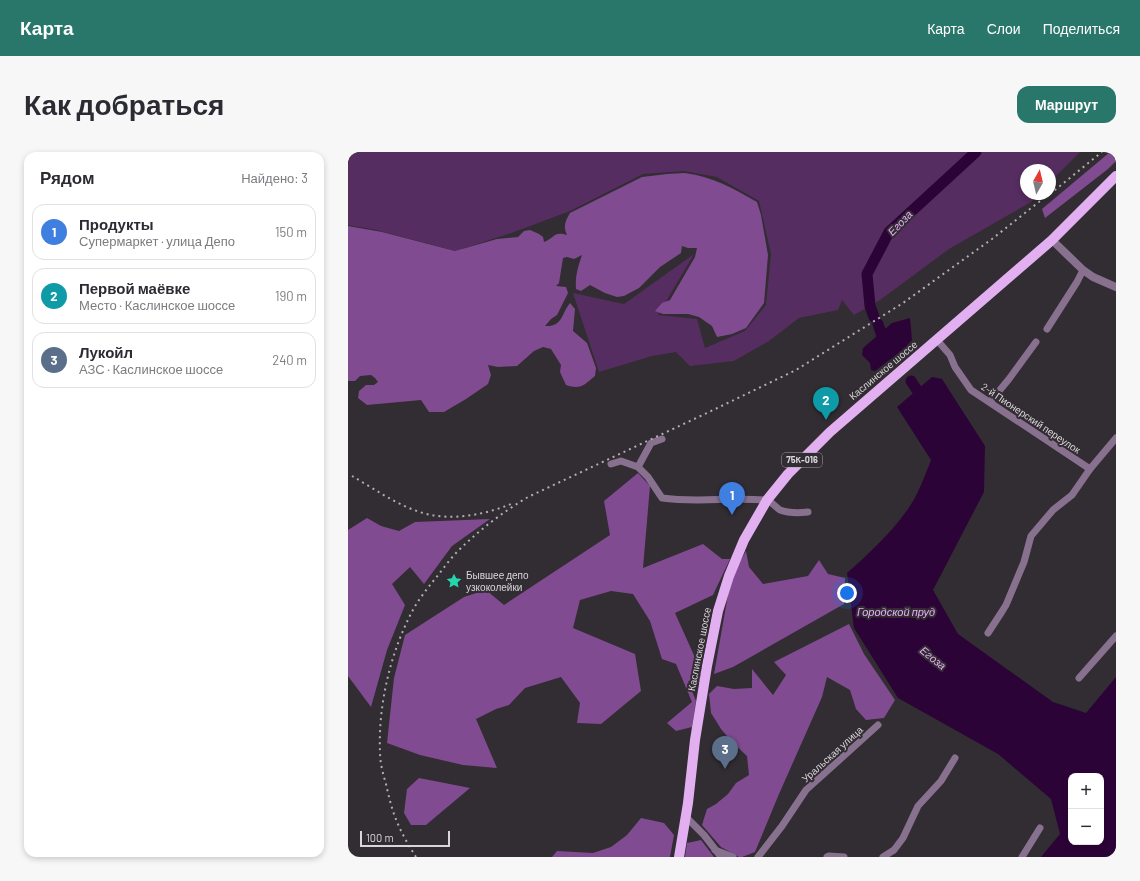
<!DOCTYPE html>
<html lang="ru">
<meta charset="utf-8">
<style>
:root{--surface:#fff;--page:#f7f7f7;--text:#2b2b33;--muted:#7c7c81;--line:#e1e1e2;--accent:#29776a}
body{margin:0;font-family:Barlow,sans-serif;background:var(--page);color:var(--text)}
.controls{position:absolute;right:12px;bottom:12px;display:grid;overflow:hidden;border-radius:8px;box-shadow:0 2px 6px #0003}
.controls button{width:36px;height:36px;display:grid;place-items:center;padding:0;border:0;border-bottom:1px solid var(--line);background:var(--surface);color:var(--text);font:20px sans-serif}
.compass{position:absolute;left:672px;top:12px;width:36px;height:36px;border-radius:50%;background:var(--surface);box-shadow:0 2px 6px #0003;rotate:8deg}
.scale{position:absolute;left:12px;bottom:10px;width:90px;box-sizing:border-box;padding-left:4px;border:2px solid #d9d5da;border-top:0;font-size:11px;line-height:14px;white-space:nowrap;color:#d9d5da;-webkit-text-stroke:3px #322c33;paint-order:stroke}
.you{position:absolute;left:499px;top:441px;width:14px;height:14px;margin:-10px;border:3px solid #fff;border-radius:50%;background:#1a73e8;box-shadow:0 0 0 6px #1a73e833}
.badge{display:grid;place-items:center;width:26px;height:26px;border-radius:50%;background:var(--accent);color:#fff;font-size:13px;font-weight:700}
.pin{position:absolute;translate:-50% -33px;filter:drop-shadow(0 1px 2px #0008)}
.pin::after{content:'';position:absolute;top:21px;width:14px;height:12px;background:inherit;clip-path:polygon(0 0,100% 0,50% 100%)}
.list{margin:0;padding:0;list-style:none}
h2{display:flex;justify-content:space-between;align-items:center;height:52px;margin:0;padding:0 16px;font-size:17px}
h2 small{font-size:13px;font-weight:400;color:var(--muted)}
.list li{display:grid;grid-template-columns:26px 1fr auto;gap:12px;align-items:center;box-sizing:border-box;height:56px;margin:0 8px 8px;padding:0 8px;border:1px solid var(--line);border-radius:12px}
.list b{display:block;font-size:15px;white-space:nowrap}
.list p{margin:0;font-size:13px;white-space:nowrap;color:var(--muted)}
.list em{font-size:13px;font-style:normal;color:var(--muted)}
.map{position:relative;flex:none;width:768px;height:705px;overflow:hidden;border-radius:12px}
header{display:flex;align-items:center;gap:24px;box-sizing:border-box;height:56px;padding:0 20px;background:var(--accent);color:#fff}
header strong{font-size:19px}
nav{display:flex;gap:22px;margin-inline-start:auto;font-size:14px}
.intro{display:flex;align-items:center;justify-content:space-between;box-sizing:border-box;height:96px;padding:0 24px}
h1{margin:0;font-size:28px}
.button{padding:10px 18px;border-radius:12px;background:var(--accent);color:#fff;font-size:14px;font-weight:700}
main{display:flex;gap:24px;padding:0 24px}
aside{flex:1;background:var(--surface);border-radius:12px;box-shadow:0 2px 6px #0003}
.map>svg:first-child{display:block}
.green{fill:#562d61}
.forest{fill:#814b91}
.water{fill:#2c0337;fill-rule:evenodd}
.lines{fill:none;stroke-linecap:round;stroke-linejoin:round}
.river{stroke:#2c0337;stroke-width:11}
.minor{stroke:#88708f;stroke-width:7}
.tertiary{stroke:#88708f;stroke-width:8}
.primary{stroke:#e2b0f1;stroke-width:10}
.rail{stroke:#b2aeb3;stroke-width:2;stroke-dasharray:2 4;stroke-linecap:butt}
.labels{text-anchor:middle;stroke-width:4;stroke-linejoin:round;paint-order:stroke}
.shield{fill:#322c33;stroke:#a7a2a8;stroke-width:1}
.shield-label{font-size:9px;font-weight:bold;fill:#d9d5da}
.street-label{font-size:10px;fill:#d9d5da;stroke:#322c33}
.poi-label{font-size:10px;fill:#d9d5da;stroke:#322c33;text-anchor:start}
.water-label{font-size:11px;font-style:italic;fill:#e9aefa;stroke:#322c33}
</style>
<header>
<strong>Карта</strong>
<nav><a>Карта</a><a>Слои</a><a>Поделиться</a></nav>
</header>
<div class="intro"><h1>Как добраться</h1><a class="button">Маршрут</a></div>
<main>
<aside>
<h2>Рядом<small>Найдено: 3</small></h2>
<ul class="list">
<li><span class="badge" style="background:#3f7fe0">1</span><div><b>Продукты</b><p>Супермаркет · улица Депо</p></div><em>150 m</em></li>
<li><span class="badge" style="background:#0f9aa8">2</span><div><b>Первой маёвке</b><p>Место · Каслинское шоссе</p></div><em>190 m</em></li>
<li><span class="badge" style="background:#5c6f8a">3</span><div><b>Лукойл</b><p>АЗС · Каслинское шоссе</p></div><em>240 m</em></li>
</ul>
</aside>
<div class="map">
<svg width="768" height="705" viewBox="0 0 768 705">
<rect width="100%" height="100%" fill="#322c33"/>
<path class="green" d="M0,0h732l-30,30v-12h-24v24h12l-7,8 -82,47 -69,51 -26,15 -12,-15 -4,10 -39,8 -30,23 -35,20 -44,5 -14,-14 -24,4 -53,16 -26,-79 51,11 70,-50 -36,61 39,4 8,29 40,-17 21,-26 5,-51 -12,-53 -42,-24 -33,-6 -41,3 -73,37 -56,21 -58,19 -80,-21 -28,-5z"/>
<g class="forest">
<path d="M762,0h6v9l-8,8 -63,49 -3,-9z"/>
<path d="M337,21c28,4 48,15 72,29l4,13 7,40 -4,48 -18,25 -14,6 -15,3 -5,-11 -13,-9 -11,-3h-25l-8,-3 7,-8 8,-3 25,-43 2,-9h-9l-6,-2 -1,7 -21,14 -21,21 -15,8 -7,1 -12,-4 -15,-8 -9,6 -5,-2c-1,-13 2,-22 6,-34l-8,4 -7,-2 -4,1 -4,25 -3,3 10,1 2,6 -11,22 -6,4 -6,7c18,1 16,-12 25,-23l5,6 -2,22 14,12 9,25 -1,8c-11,9 -14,14 -29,9l-6,-13 1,-7 -10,-16 -8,-2 -9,4 -17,15 -19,1 -10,-2 3,10 -3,9 -22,15 -22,13h-15l-8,-12 -54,5 -9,-7 1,-7 7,-6h8l4,-3 -3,-4 -4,-3 -11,1 -5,5h-7v-155l34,6 73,19 42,-12 21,-2 6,-6 6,-1 9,4 4,3 1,5c11,-4 9,-11 23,-7 -4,-8 -2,-14 3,-22l72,-36 25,-3z"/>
<path d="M290,321l12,13 -7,82 60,-24 19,15h8l-17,36 -38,18 26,58 -2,12 -11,-2 8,20 -4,26 -16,4 -9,-8 25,-21 -16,-38 -14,-5 -12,-38 -17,-27 -22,-3 -31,9 -7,28 62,26 6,37 -40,33 -24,-1 3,-20 -19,-26 -36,11 -16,17 -13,4 -20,10 21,49 -34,-3 -43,-10 -33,-12 7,-65 11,-43 59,-38 22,-7 18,15 106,-70 -6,-34z"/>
<path d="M19,366l14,8 18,5 16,-9 75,-3 -38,27 -28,38 -14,-17 -18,17 13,21 -18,45 -16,57 -23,-31v-146z"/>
<path d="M398,399l3,16 14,17 45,-8 11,-16 9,14 17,4 -1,26 -111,63 -19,7 17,-96z"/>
<path d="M501,472l15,30 31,46 -11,18 -18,2 -10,-11 -6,-19 -23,-13 -5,20 -43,97 -24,58 -13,5h-3l-18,-10 -19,-22 5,-16 9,-5 12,-10 8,-11 13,-8 -2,-19 -15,-14 -11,-13 -10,-16 -2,-19 8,-8 17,3 18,-1v-19l21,26 13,-20 -12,-13z"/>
<path d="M71,626l51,10 -44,37h-15l-7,-12 3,-24z"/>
<path d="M293,666l23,5 10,12 -4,22h-118l5,-6 36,2 18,-6 16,-12z"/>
<path d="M353,688l13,17h-29l2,-14z"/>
</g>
<g class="water">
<path d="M562,166l2,22 -7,8 -30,23 -4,-1 -1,-7 -8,-8 1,-7 29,-25z"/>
<path d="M584,225l10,2 43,67 -1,46 -51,98 25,44 95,68 33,11 30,-36v180h-75l19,-23 -9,-35 -53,-45 -100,-56 -44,-70 -7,-55c20,-18 42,-38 58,-60 12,-15 19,-35 26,-53l-34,-53zM723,624h30v66h-30z"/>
</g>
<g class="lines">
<g class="river">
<path d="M526,165l-4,-11 -3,-32 22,-42 87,-80"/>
<path d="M530,172l3,9 16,25"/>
<path d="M563,229l6,9 7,13"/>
</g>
<g class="minor">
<path d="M699,177l30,-47 6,-12"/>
<path d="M589,188l13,15 5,12 16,23 119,79"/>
<path d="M642,250l19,-23 27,-37"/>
<path d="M314,287l-11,4 -13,24 10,10 14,21c34,5 69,-1 103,2 6,0 10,7 15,10 8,3 19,3 28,2"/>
<path d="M263,312l10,-3 17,6"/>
<path d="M640,481l13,-20 5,-8 18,-43 7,-26 22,-26 19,-15 18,-26 26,-31"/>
<path d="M731,526l37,-42"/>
<path d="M338,665l18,18 17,22"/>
<path d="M367,698l18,7"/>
<path d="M410,705l24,-31 24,-36 72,-65"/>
<path d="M479,705l2,-1 15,1"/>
<path d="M535,705l11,-7 9,-12 15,-32 23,-25 14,-23"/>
<path d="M674,705l18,-29"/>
</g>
<path class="tertiary" d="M704,88l31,30 10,7 23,10"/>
<path class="primary" d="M331,705l9,-54 7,-63 12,-74 11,-55 11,-35 15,-36 23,-40 21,-26 42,-42 222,-192 64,-64"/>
<g class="rail">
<path d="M702,42l52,-42"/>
<path d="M4,324c26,15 56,37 86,40 24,3 51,-3 73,-12"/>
<path d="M68,705c-9,-14 -18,-30 -23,-46 -3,-9 -5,-18 -7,-27 -3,-10 -6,-21 -6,-32 -2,-48 11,-102 34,-144 7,-12 16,-23 25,-34 6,-8 12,-16 19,-23 21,-21 45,-39 70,-54l179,-84 89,-43 107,-67 89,-64 57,-45"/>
</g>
</g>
<defs>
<symbol id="sight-bare" viewBox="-9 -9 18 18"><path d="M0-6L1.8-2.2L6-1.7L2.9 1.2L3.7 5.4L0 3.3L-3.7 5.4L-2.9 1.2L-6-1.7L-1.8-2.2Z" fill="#27d5ad" stroke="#322c33" stroke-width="2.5" paint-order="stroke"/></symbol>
</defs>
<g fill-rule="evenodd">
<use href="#sight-bare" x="95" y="418" width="22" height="22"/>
</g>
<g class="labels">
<rect class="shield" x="434" y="301" width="40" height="14" rx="3"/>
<g class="shield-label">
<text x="454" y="311">75К-016</text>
</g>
<g class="street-label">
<text transform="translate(535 218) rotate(-40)" y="4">Каслинское шоссе</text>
<text transform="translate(683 266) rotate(34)" y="4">2-й Пионерский переулок</text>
<text transform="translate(351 497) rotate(-79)" y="4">Каслинское шоссе</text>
<text transform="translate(484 602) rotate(-42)" y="4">Уральская улица</text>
</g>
<g class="poi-label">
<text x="118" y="427">Бывшее депо<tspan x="118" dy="12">узкоколейки</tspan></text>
</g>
<g class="water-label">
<text transform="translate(552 71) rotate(-46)" y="4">Егоза</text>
<text x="548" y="464">Городской пруд</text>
<text transform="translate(585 506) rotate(39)" y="4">Егоза</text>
</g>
</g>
</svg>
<div class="controls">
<button>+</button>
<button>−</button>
</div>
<svg class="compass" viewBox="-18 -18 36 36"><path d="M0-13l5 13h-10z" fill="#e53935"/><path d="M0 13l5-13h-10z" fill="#7c7c81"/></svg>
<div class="scale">100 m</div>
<div class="you"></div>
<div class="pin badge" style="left:384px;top:363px;background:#3f7fe0">1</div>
<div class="pin badge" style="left:478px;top:268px;background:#0f9aa8">2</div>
<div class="pin badge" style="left:377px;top:617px;background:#5c6f8a">3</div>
</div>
</main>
